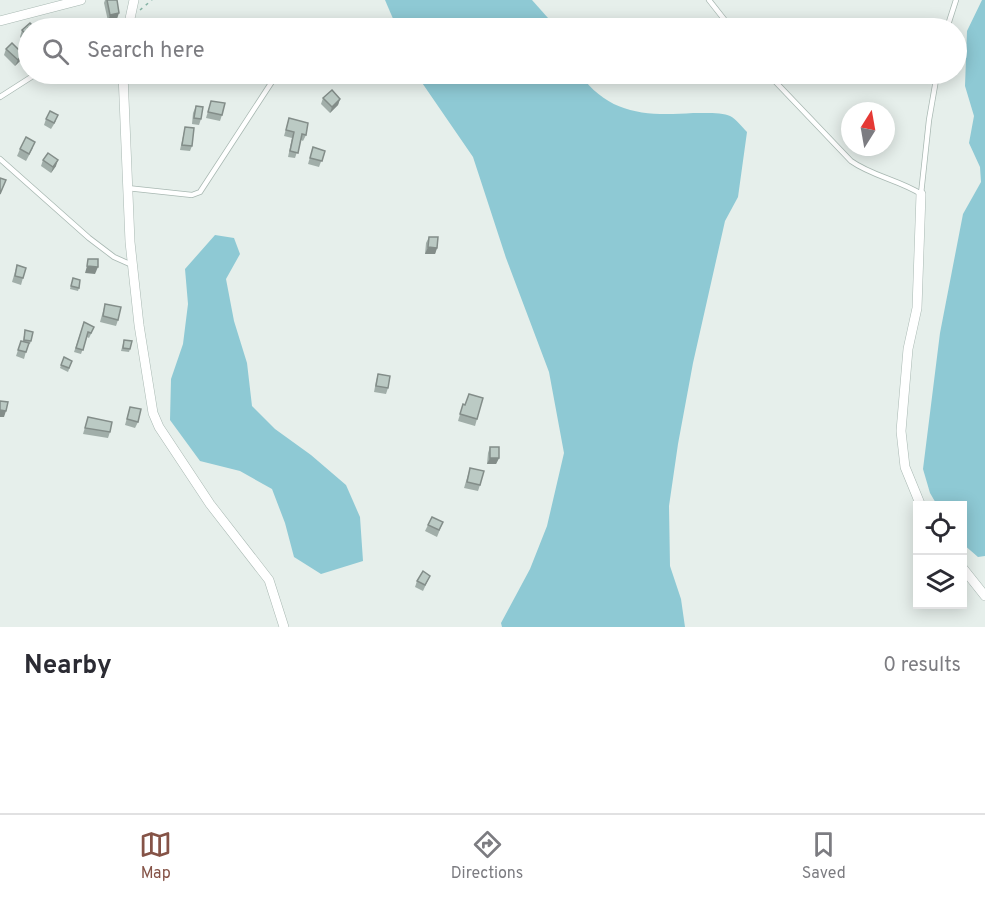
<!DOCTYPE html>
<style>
:root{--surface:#fff;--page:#f2f2f3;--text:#2b2b33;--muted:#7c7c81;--line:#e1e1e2;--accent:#855347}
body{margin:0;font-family:Overpass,sans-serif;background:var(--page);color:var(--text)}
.controls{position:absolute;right:18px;bottom:18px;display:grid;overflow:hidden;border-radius:0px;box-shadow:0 3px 15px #0003}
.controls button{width:54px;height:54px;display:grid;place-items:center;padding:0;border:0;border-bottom:2px solid var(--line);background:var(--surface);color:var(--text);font:30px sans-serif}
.compass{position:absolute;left:841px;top:102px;width:54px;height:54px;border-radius:50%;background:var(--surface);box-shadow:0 3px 15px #0003;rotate:11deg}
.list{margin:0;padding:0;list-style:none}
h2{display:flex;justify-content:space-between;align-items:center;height:78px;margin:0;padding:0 24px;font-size:26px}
h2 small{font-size:20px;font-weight:400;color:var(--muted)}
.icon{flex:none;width:33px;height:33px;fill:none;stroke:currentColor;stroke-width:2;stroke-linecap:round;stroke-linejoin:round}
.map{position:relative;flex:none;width:985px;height:627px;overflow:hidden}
.search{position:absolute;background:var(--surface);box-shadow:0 3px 15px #0003;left:18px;right:18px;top:18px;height:66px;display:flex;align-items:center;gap:15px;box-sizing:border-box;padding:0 21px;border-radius:33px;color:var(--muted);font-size:22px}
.sheet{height:186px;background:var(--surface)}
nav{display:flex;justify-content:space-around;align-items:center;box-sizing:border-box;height:84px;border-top:2px solid var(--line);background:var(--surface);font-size:16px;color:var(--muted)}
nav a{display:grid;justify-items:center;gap:3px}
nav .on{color:var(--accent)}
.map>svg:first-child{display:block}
.water{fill:#8ec9d4}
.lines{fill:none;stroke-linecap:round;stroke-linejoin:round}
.lane-casing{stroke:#a8b8b2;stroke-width:6}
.street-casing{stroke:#a8b8b2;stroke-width:10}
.path{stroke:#86b3a5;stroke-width:1.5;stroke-dasharray:3 4.5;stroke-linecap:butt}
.lane{stroke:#fff;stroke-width:4.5}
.street{stroke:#fff;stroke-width:9}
.wall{fill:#a1aea9}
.shaded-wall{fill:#838d89}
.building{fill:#bbcac4;stroke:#838d89;stroke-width:1.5}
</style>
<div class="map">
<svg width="985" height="627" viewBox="0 0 985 627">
<rect width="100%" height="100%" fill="#e6efeb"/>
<g class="water">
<path d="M385,0h147l16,18 5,10h-156z"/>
<path d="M982,0h3v556l-7,1 -15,-13 -1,-38 -25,-1 -7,-12 -7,-24 17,-136 23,-119 18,-32 -1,-15 -11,-24 5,-27 -9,-30 2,-55z"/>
<path d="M416,74h164c29,41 67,42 113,39 9,0 30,-1 37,3 6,3 12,11 17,16l-9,65 -13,24 -32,142 -15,81 -9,62 1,60 11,33 4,28h-183l-1,-4 29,-54 17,-43 17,-73 -15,-81 -43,-114 -33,-101z"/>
<path d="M215,235l19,3 6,16 -14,25 8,42 13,42 5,43 23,23 36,26 35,30 14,32 3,44 -42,13 -27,-17 -9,-34 -13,-34 -32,-18 -40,-10 -30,-41 1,-41 12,-35 5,-40 -3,-35z"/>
</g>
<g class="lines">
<defs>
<g id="lane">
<path d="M709,0l22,28"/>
<path d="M113,28l16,-9"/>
<path d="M947,28l9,-28"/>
<path d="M768,74l83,87c21,15 48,19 70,33l8,-74 8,-46"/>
<path d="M0,97l36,-23"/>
<path d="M0,159l89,79 25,19 18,8"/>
<path d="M127,188l65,7 8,-3 77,-118"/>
</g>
<g id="street">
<path d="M0,21l81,-21"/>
<path d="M128,28l6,-28"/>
<path d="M123,74l7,168 9,83 14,88 6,14 51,77 59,76 15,47"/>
<path d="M921,194l-4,114 -9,41 -7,82 4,36 16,39"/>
<path d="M962,567l23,29"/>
</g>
</defs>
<use href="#lane" class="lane-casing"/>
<use href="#street" class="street-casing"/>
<path class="path" d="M140,10l12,-10"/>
<use href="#lane" class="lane"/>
<use href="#street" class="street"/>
</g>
<g class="wall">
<path d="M105,0h12v19l-9,2 -4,-18z"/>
<path d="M28,28v15l-1,1 -7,-7 2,-7z"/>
<path d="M6,49l15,11 -6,6 -11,-11z"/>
<path d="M323,98l17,1 -2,6 -8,8 -9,-9z"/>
<path d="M211,101l11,14 -2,6 -14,-3z"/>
<path d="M196,106l5,13 -2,6 -7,-1 1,-11z"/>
<path d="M289,118l17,17 -3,6 -2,-1 -6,18 -7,-1 4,-19 -8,-2z"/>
<path d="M46,119l10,2 -5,8 -7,-4z"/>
<path d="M185,127l7,19 -2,5 -10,-1z"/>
<path d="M313,147l12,4 -6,16 -11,-3z"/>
<path d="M33,148l-7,13 -9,-5 3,-7z"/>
<path d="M43,160l13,6 -5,7 -10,-7z"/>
<path d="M429,237l8,11 -2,6h-10l1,-11z"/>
<path d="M17,265l6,13 -2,7 -9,-3z"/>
<path d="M73,278l6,10 -1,3 -8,-2z"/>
<path d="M105,304l13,16 -2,6 -16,-4z"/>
<path d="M84,322l8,10 -3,6 -2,-1 -6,17 -7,-2z"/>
<path d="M25,330l6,11 -1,3h-2l-4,15 -8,-3 5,-15h2z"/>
<path d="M124,340l6,9 -1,3 -8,-1z"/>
<path d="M64,357l8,4 -4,11 -8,-4z"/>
<path d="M378,374l10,14 -2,6 -12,-2 2,-11z"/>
<path d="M463,404l14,15 -2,7 -17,-5z"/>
<path d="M130,407l8,15 -3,6 -10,-3z"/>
<path d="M88,417l22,15 -2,6 -25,-4z"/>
<path d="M490,447l9,11 -3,6h-9l1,-11z"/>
<path d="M470,468l10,17 -2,6 -14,-3z"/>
<path d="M443,522l-6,15 -12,-6 3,-6z"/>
<path d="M430,576l-7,15 -8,-4 2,-6z"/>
</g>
<g class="shaded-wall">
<path d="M119,13l-2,6 -9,2 2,-6z"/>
<path d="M23,54l-2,6 -6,6 3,-6z"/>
<path d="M340,99l-2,6 -8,8 2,-6z"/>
<path d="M58,160l-2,6 -5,7 2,-6z"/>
<path d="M428,247l9,1 -2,6h-10z"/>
<path d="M87,266l11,1 -3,7 -10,-1z"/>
<path d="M0,410l6,1 -2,6h-4z"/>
<path d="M490,458h9l-3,6h-9z"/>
</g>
<g class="building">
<path d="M107,0h10l2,13 -9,2z"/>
<path d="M30,23l5,5h-7v9l-6,-7z"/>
<path d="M12,43l11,11 -5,6 -12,-11z"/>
<path d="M332,90l8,9 -8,8 -9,-9z"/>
<path d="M211,101l14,2 -3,12 -14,-3z"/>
<path d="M196,106l7,1 -2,12 -7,-1z"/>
<path d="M50,111l8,4 -4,8 -8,-4z"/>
<path d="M289,118l19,5 -2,12 -4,-1 -4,19 -8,-2 4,-19 -8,-2z"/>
<path d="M185,127l9,1 -2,18 -10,-1z"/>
<path d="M26,137l9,5 -6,12 -9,-5z"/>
<path d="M313,147l12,4 -3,10 -12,-3z"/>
<path d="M48,153l10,7 -5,7 -10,-7z"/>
<path d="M0,178l6,2 -6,14z"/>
<path d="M429,237h9l-1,11 -9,-1z"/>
<path d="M88,259h10v8l-11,-1z"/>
<path d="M17,265l9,3 -3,10 -8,-2z"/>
<path d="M73,278l7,2 -1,8 -8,-2z"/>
<path d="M105,304l16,3 -3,13 -15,-4z"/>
<path d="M84,322l10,5 -3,6 -3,-1 -5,18 -7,-2z"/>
<path d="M25,330l8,2 -2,9 -7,-1z"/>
<path d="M124,340l8,1 -2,8 -7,-1z"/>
<path d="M21,341l8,2 -3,9 -8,-2z"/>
<path d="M64,357l8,4 -3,7 -8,-3z"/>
<path d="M378,374l12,2 -2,12 -12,-2z"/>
<path d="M469,394l14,4 -6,21 -17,-5 3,-10 2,1z"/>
<path d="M0,401l8,1 -2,9 -6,-1z"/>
<path d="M130,407l11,2 -3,13 -11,-3z"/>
<path d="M88,417l24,5 -2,10 -25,-4z"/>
<rect x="490" y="447" width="9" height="11"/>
<path d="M470,468l14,3 -4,14 -13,-3z"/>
<path d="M432,517l11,5 -4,8 -11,-5z"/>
<path d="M423,571l7,5 -5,9 -8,-4z"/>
</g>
</svg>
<div class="controls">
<button><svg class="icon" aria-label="locate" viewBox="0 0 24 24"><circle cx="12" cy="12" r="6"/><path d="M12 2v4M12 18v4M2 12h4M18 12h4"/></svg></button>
<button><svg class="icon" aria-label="layers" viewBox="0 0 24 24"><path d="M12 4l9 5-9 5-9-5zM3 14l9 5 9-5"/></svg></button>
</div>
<svg class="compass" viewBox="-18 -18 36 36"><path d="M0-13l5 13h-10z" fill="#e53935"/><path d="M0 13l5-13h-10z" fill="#7c7c81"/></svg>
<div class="search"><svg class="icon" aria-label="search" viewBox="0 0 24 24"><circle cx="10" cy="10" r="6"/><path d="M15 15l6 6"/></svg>Search here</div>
</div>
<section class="sheet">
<h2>Nearby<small>0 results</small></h2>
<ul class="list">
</ul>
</section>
<nav>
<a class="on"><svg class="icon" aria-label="map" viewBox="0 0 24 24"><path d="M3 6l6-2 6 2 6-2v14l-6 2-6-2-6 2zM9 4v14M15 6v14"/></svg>Map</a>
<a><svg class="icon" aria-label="directions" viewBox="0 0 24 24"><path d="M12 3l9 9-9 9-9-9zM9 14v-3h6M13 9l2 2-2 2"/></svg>Directions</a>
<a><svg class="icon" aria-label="saved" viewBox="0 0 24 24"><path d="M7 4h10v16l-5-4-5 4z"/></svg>Saved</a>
</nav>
